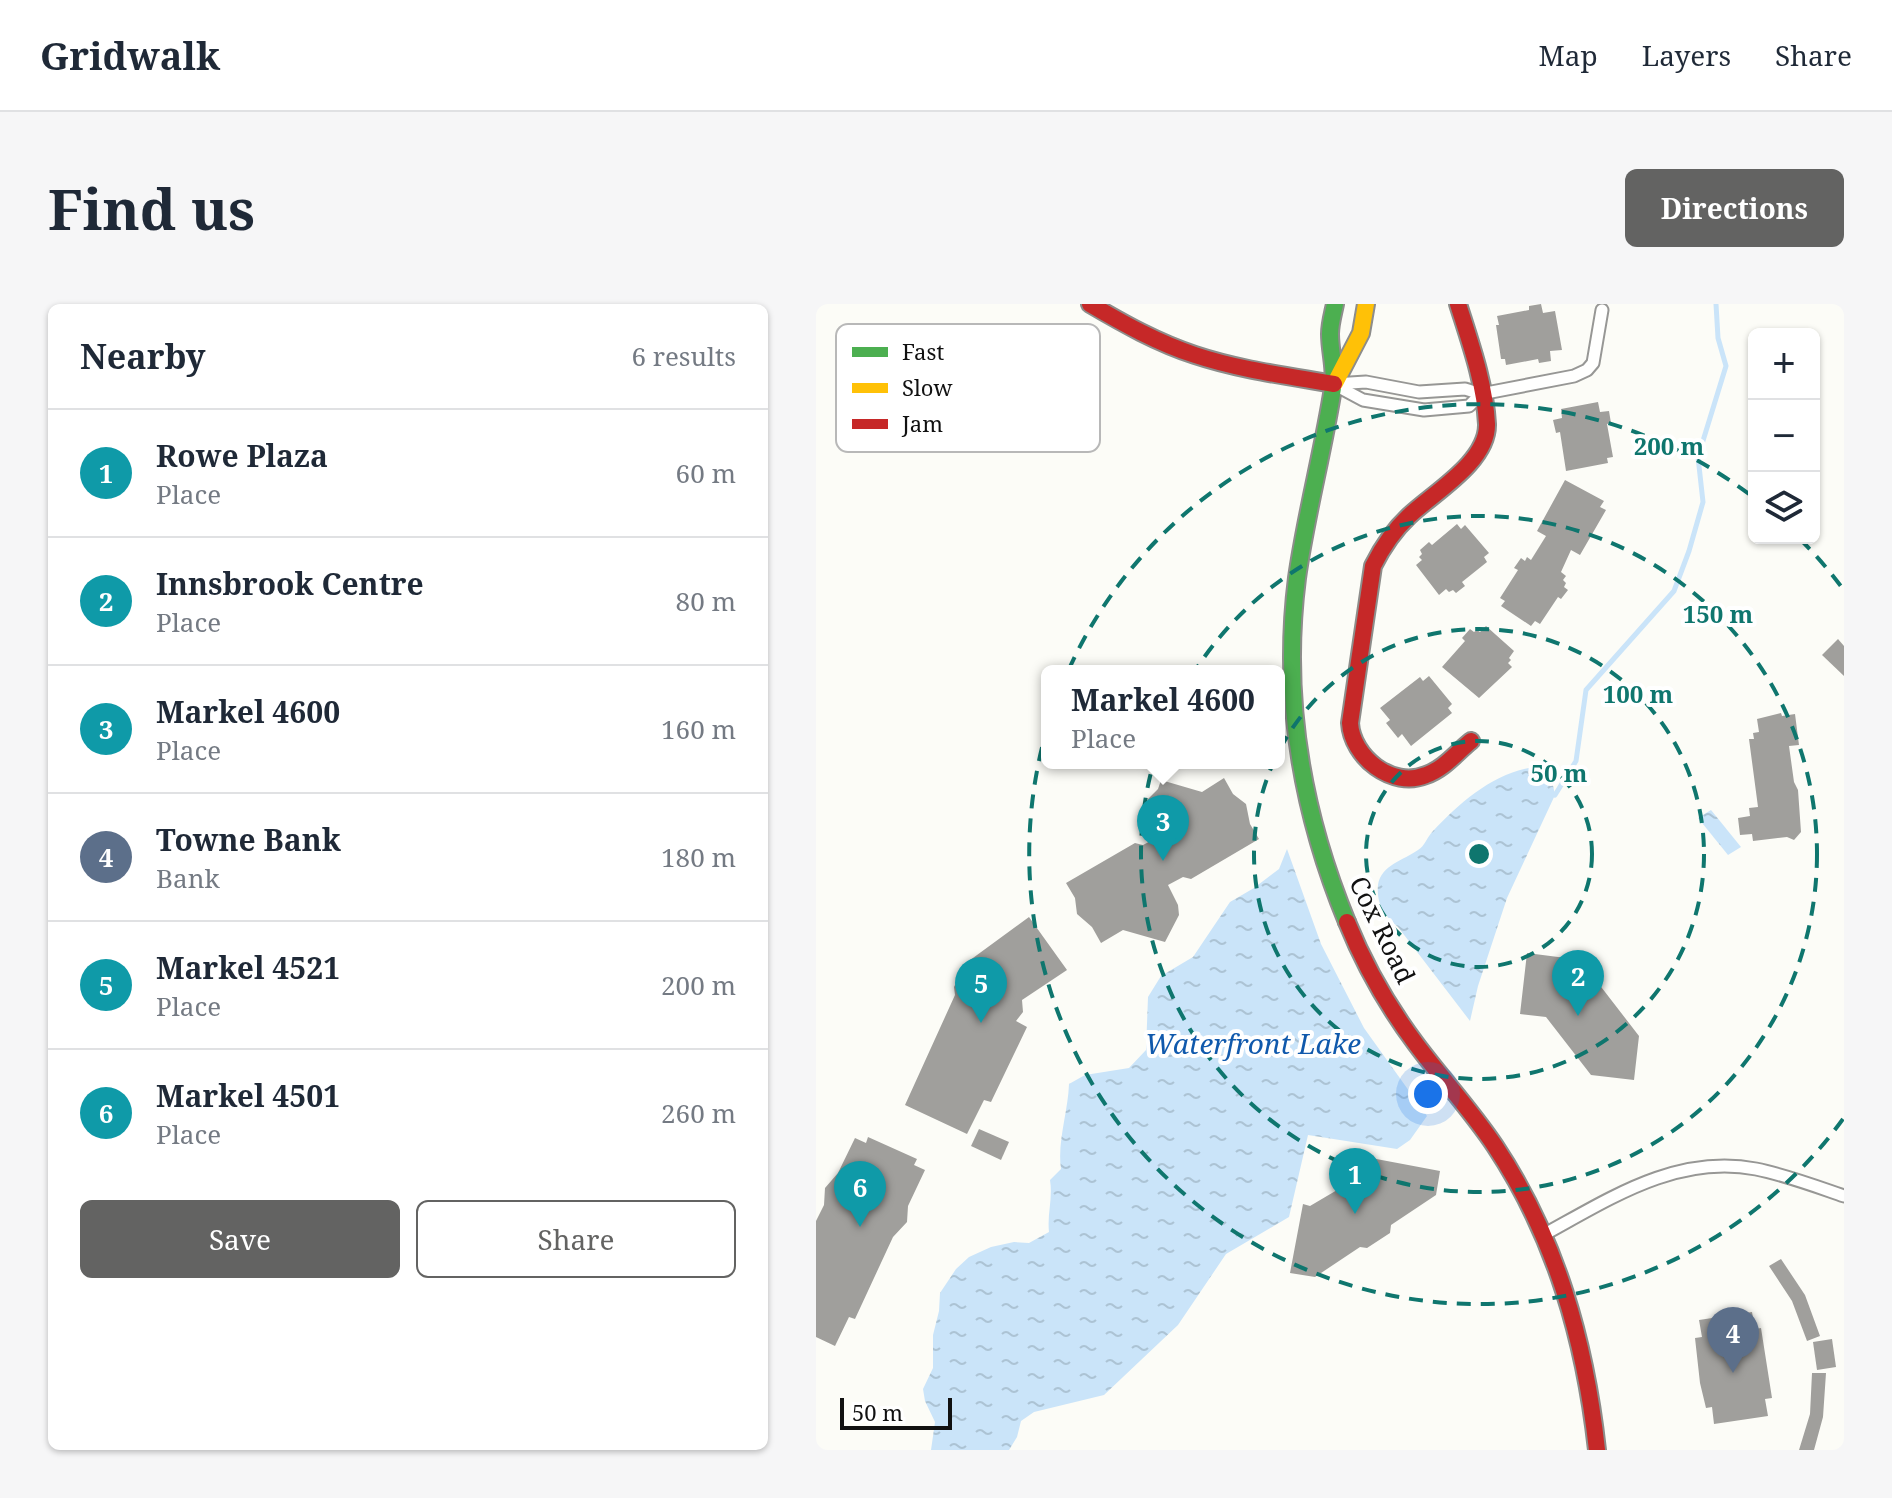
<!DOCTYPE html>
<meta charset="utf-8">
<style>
:root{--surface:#fff;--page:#f6f6f7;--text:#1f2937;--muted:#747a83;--line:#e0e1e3;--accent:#636362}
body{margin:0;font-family:"Noto Serif",serif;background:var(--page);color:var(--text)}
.controls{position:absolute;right:24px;top:24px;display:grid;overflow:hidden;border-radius:12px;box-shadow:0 2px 6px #0004}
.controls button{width:72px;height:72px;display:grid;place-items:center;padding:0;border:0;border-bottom:2px solid var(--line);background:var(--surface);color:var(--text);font:40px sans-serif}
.scale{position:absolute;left:24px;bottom:20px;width:112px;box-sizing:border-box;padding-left:8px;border:4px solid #111;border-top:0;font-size:22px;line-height:28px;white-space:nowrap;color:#111;-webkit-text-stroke:6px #fff;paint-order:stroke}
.you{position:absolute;left:612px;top:790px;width:28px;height:28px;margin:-20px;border:6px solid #fff;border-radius:50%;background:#1a73e8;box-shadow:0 0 0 12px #1a73e833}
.badge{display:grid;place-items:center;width:52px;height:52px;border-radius:50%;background:var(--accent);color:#fff;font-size:26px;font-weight:700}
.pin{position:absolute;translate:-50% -66px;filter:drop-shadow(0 2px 4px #0008)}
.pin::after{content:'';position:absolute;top:42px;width:28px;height:24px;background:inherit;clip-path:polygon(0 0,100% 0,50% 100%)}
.popup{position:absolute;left:225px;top:361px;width:244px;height:104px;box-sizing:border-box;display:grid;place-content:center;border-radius:12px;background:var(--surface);filter:drop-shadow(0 2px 6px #0005);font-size:26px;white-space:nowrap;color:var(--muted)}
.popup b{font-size:30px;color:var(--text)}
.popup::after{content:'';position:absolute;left:50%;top:100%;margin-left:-16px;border:16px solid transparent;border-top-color:var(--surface)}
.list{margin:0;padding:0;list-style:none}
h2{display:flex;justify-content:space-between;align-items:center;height:104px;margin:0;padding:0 32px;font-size:34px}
h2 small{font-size:26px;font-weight:400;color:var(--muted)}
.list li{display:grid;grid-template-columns:52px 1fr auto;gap:24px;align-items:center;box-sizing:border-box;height:128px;padding:0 32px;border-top:2px solid var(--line)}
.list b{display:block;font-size:30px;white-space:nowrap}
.list p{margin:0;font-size:26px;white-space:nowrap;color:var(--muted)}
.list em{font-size:26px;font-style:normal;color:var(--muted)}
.actions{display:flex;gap:16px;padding:24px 32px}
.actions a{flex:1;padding:18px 0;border:2px solid var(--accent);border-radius:12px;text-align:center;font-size:28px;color:var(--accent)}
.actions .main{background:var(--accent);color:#fff}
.icon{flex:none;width:44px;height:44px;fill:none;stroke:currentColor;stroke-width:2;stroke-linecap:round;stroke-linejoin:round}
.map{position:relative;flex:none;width:1028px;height:1146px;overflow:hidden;border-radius:12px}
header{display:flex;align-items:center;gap:48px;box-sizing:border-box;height:112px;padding:0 40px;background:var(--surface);border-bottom:2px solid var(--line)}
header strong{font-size:38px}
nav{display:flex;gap:44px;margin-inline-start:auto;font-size:28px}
.intro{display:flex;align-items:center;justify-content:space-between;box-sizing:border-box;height:192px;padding:0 48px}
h1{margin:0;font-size:56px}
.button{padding:20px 36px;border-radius:12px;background:var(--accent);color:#fff;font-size:28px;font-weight:700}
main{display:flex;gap:48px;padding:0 48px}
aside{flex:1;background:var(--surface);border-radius:12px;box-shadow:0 2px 6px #0004}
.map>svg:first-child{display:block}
.water{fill:url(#water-ripples)}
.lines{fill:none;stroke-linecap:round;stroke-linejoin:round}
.stream{stroke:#cae4f9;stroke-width:5}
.building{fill:#a09f9c}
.street-casing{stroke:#979795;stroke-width:15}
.fast-casing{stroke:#8d8d8b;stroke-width:20}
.slow-casing{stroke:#8d8d8b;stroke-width:20}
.jam-casing{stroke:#8d8d8b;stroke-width:20}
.street{stroke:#fffffe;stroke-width:11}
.fast{stroke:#4caf50;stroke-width:16}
.slow{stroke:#ffc107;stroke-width:16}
.jam{stroke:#c62828;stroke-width:16}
.ring{fill:none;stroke:#0f766e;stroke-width:4;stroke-dasharray:14 10}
.labels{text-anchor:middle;stroke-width:8;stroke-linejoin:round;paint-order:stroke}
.street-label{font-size:26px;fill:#111;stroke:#fff}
.water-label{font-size:28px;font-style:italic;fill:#1059ac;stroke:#fff}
.key{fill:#fff;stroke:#b8b8b8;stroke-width:2}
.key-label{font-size:22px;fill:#111}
.centre{fill:#0f766e;stroke:#fff;stroke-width:4}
.ring-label{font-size:24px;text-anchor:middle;font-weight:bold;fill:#0f766e;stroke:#fff;stroke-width:8;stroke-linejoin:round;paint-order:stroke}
</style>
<header>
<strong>Gridwalk</strong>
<nav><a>Map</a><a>Layers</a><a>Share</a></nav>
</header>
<div class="intro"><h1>Find us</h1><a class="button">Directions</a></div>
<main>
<aside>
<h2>Nearby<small>6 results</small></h2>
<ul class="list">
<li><span class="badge" style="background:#0f9aa8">1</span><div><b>Rowe Plaza</b><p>Place</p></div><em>60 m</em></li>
<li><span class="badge" style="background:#0f9aa8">2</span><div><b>Innsbrook Centre</b><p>Place</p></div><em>80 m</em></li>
<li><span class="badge" style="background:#0f9aa8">3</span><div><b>Markel 4600</b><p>Place</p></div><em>160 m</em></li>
<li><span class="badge" style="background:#5c6f8a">4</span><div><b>Towne Bank</b><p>Bank</p></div><em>180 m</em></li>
<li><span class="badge" style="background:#0f9aa8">5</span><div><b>Markel 4521</b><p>Place</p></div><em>200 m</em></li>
<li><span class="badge" style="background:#0f9aa8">6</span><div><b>Markel 4501</b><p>Place</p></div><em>260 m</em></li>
</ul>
<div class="actions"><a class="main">Save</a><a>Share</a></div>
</aside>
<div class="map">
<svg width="1028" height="1146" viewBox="0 0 1028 1146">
<defs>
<pattern id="water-ripples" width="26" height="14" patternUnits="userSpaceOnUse" patternTransform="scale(2)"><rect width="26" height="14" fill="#cae4f9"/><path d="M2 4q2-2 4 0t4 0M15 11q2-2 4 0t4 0" fill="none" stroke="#acc3d4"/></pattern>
</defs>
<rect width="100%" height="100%" fill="#fcfcf7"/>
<g class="water">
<path d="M725,462l9,5 5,24 -48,103 -29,88 -8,35 -72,-94c-13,-11 -22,-23 -20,-42 3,-20 26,-25 40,-35 7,-4 9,-13 15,-19 29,-31 64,-61 108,-65z"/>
<path d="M895,506l30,37 -13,8 -30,-37z"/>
<path d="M471,545l34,95 43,84 63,88 -17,24 -13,9 -89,-14 -19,82 -63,37 -48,71 -74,70 -70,17 -13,9 -4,16 -8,13h-78l4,-28 -10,-21 -2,-12 10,-21v-33l6,-24 1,-18 16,-24 13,-12 22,-10 23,-5 15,1 20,-11c-2,-18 4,-33 1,-52l11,-11c-4,-27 7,-57 8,-85l16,-9 44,-7 17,-18 2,-53 13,-21 32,-19 37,-55 24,-14 25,-19z"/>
</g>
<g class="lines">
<path class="stream" d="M739,491l21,-34 10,-71 88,-99 15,-40 14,-49 -5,-45 28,-91 -8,-28 -2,-34"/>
</g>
<g class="building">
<path d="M725,0l2,9 12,-2 7,39 -12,1 1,10 -12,2 -1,-4 -32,6 -1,-6h-4l-5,-34h3l-2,-9 32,-6v-4z"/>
<path d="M782,98l2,10 9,-1 2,12 -4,1 6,33 -6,1 1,5 -42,8 -6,-39 -4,1 -3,-13 9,-2 -1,-9z"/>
<path d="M749,176l39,21 -4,6 6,3 -26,45 -9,-5 -10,22 5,4 -3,4 3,3 -2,4 4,3 -7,9 -3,-2 -18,27 -5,-3 -4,5 -30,-20 4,-5 -5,-3 18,-28 -4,-2 7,-10 4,3 2,-4 4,3 15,-24 -9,-5z"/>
<path d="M641,220l4,5 4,-4 24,28 -5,4 3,5 -25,20 3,4 -9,7 -3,-3 -4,2 -3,-3 -7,6 -23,-30 6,-5 -3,-3 3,-3 -2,-4 9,-8 3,3z"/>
<path d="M670,322l28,25 -5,7 2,2 -3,3 4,4 -33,31 -37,-31 23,-26 -3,-3 8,-9 4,3 3,-2 3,2z"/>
<path d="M1022,335l6,7v30l-22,-21z"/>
<path d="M613,372l23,28 -4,4 4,5 -41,33 -9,-12 -4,4 -12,-15 4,-3 -10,-12 40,-31 3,4z"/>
<path d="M965,409l1,3 13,-2 4,31 -10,1 5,36 4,8 3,42 -7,8 -7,-3 -34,4 -1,-7 -12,1 -2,-17 12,-2 -1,-8 9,-1 -9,-68h5l-1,-6 6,-1 -2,-13z"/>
<path d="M408,474l9,16 13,10 4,20 9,15 -68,40 -8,-2 -15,8 10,20 1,10 -14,27 -42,-12 -22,13 -9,-16 -15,-13 -2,-16 -9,-15 69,-40 8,2 15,-8 -11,-19 -2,-10 3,-9 10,-10 3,-9 41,12z"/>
<path d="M213,613l38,53 -45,30 1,12 -7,9 11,6 -36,75 -7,-2 -17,34 -62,-29 50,-110 -1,-8 5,-10 7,-5 -4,-6z"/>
<path d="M711,649l70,9 -2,17 44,57 -5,44 -43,-5 -45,-58 -26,-3z"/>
<path d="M163,825l30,13 -8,18 -30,-14z"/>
<path d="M52,833l49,22 -3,6 11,5 -17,36 -1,16 -14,15 -38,82 -6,-2 -14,29 -19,-9v-116l8,-16 1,-17 13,-15 17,-35 11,5z"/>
<path d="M555,854l69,13 -4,24 -45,30 -1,8 -23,15 -7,-1 -45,30 -25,-4 13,-69 7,2 39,-23 1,-4 20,-14z"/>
<path d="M965,955l24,36 15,41 -13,5 -15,-40 -23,-35z"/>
<path d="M936,1008l3,17 6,-1 11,70 -7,1 3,17 -54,8 -2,-17 -6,1 -6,-25 -5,-45 7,-1 -3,-17z"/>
<path d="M1016,1035l4,28 -19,3 -4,-28z"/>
<path d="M996,1069h14l-3,44 -9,33h-15l11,-36z"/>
</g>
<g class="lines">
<defs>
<g id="street">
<path d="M518,80l32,-2 53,10 46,-3 16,5 93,-18 13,-6 6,-7 9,-53"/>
<path d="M519,81l28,15 61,10 45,-4 12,-12"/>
<path d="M729,930c66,-36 132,-80 211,-65 30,6 59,17 88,27"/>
</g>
<path id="fast" d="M519,0c-2,10 -5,20 -5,30 0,18 6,36 3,54 -10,64 -27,126 -36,190 -15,118 5,235 50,344"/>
<path id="slow" d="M519,79l26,-50 5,-29"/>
<g id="jam">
<path d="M274,0c34,20 68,39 105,51 45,15 93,21 139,29"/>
<path d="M642,0c12,38 27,80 29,120 1,38 -54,69 -78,92 -15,14 -27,32 -36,50l-23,157c2,34 42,66 76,52 18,-6 31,-23 45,-34"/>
<path d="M531,618c17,42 42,86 69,122 26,35 55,66 79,102 61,92 90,195 102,304"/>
</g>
</defs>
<use href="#street" class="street-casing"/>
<use href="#fast" class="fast-casing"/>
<use href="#slow" class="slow-casing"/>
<use href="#jam" class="jam-casing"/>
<use href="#street" class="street"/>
<use href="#fast" class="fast"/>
<use href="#slow" class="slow"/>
<use href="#jam" class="jam"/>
</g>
<g class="ring">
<circle cx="663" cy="550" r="113"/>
<circle cx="663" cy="550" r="225"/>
<circle cx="663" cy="550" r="338"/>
<path d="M1027 815A450 450 0 1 1 937 193M984 235A450 450 0 0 1 1027 285"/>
</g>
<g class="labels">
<g class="street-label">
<text transform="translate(566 626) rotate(64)" y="9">Cox Road</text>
</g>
<g class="water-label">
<text x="437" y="750">Waterfront Lake</text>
</g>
</g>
<rect x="20" y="20" width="264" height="128" rx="12" class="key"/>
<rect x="36" y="43" width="36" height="10" fill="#4caf50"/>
<rect x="36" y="79" width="36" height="10" fill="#ffc107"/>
<rect x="36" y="115" width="36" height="10" fill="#c62828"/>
<g class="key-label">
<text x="86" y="56">Fast</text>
<text x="86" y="92">Slow</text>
<text x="86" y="128">Jam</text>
</g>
<circle cx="663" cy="550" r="12" class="centre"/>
<g class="ring-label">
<text x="853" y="151">200 m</text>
<text x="902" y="319">150 m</text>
<text x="822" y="399">100 m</text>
<text x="743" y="478">50 m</text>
</g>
</svg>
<div class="controls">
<button>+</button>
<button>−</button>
<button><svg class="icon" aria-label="layers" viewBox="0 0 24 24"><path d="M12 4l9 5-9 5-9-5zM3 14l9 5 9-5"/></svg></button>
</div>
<div class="scale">50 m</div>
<div class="you"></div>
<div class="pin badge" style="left:539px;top:910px;background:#0f9aa8">1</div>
<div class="pin badge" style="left:762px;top:712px;background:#0f9aa8">2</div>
<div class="pin badge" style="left:347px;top:557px;background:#0f9aa8">3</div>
<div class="popup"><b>Markel 4600</b>Place</div>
<div class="pin badge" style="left:917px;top:1069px;background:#5c6f8a">4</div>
<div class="pin badge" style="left:165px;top:719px;background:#0f9aa8">5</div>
<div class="pin badge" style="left:44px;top:923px;background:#0f9aa8">6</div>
</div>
</main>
